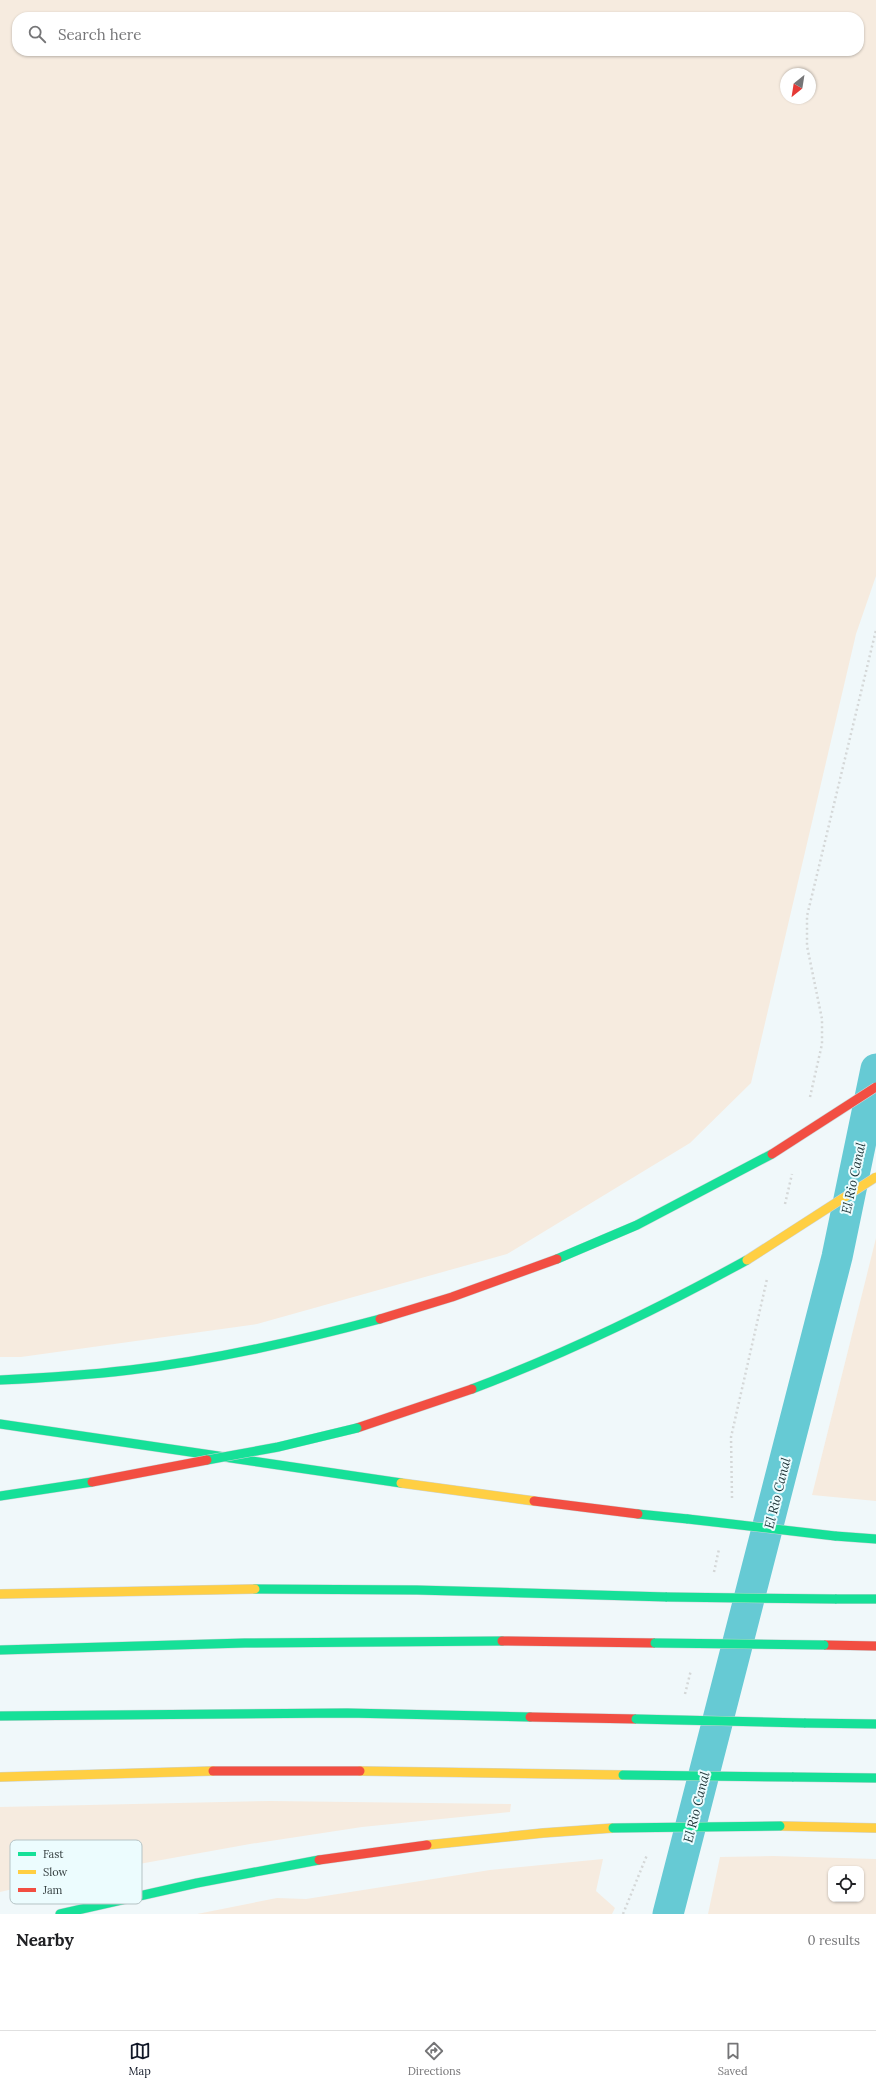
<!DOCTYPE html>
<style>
:root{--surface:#fff;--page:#f6f6f6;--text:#202124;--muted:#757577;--line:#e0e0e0;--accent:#111827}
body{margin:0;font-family:Lora,serif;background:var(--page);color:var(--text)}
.controls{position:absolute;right:12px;bottom:12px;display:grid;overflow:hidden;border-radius:8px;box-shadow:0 1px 3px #0004}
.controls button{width:36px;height:36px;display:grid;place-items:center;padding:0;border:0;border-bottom:1px solid var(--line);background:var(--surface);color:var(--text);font:20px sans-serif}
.compass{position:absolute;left:780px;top:68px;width:36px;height:36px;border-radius:50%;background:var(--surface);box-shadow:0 1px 3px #0004;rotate:210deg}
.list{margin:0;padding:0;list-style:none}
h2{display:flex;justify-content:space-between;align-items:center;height:52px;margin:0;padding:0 16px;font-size:17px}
h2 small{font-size:13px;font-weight:400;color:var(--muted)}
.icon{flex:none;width:22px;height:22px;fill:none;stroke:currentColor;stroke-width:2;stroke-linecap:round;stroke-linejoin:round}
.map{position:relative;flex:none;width:876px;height:1914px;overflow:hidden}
.search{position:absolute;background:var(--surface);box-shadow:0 1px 3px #0004;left:12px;right:12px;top:12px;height:44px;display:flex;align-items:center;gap:10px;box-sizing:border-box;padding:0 14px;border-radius:16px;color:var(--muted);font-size:15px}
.sheet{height:116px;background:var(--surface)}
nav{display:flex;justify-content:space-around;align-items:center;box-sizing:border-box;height:56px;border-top:1px solid var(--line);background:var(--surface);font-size:11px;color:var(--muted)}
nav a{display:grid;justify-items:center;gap:2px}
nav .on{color:var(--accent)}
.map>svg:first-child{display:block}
.green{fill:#f6ebdf;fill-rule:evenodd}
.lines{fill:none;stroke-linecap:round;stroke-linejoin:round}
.canal{stroke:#66cad4;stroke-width:31}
.fast-casing{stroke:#ccd4d6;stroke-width:10}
.slow-casing{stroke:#ccd4d6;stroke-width:10}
.jam-casing{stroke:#ccd4d6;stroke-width:10}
.path{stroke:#d4d7d7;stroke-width:2.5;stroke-dasharray:2 3;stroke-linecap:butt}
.fast{stroke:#16e098;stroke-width:9}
.slow{stroke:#ffcf43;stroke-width:9}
.jam{stroke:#f24e42;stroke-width:9}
.fast-bridge-casing{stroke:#ccd4d6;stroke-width:10;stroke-linecap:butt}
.slow-bridge-casing{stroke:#ccd4d6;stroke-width:10;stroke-linecap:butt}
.jam-bridge-casing{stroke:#ccd4d6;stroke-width:10;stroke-linecap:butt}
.fast-bridge{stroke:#16e098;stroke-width:9}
.slow-bridge{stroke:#ffcf43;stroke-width:9}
.jam-bridge{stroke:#f24e42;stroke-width:9}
.labels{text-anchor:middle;stroke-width:4;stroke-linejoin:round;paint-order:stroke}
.water-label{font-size:13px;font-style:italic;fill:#1c3235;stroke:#ecfcfe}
.key{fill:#ecfcfe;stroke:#b5c3c5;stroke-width:1}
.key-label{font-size:11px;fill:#353f40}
</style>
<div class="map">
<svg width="876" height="1914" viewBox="0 0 876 1914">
<rect width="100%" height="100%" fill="#f0f8fa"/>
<g class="green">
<path d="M0,0h876v576l-20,58 -105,449 -61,60 -183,111 -250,70 -236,33h-21zM17,17h842v34h-842zM786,74h24v24h-24z"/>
<path d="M876,1238v263l-64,-6z"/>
<path d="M270,1801l241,3 -1,8 -148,15 -112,17 -194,35 -56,13v-85z"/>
<path d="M773,1856l103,3v55h-168l12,-57zM831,1869h30v30h-30z"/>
<path d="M603,1859l-7,32 19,17 -3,6h-415l80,-16 29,1 184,-29z"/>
</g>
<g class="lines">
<path class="canal" d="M668,1914l169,-657 39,-188"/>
<defs>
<g id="fast">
<path d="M557,1259l80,-34 135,-71"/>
<path d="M0,1380c44,-2 87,-5 130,-10 85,-10 168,-29 250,-51"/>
<path d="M472,1389c95,-36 186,-80 275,-129"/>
<path d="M0,1424l401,59"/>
<path d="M0,1496l92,-14"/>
<path d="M638,1514l50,5"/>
<path d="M835,1536l41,3"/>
<path d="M255,1589l162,1 250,7"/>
<path d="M835,1599h41"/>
<path d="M0,1650l245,-7 257,-2"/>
<path d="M0,1716l347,-3 183,4"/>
<path d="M804,1723l72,1"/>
<path d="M792,1777l84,1"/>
<path d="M60,1914l137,-31 122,-23"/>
</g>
<g id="slow">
<path d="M401,1483l133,18"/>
<path d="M0,1594l255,-5"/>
<path d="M360,1771l263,4"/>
<path d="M0,1777l213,-6"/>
<path d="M780,1826l96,2"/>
<path d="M427,1845l116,-12 70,-5"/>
</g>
<g id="jam">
<path d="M380,1319l72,-22 105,-38"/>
<path d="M357,1428l115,-39"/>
<path d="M534,1501l104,13"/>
<path d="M502,1641l153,2"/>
<path d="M824,1645l52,1"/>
<path d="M530,1717l106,2"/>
<path d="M213,1771h147"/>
<path d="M319,1860l108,-15"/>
</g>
</defs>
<use href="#fast" class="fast-casing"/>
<use href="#slow" class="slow-casing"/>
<use href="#jam" class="jam-casing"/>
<g class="path">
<path d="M810,1097l12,-53v-25l-15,-73v-30l69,-286"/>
<path d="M785,1204l7,-30"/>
<path d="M732,1498l-1,-61 36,-158"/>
<path d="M714,1572l5,-23"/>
<path d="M685,1694l6,-24"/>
<path d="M623,1914l24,-59"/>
</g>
<use href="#fast" class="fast"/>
<use href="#slow" class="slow"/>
<use href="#jam" class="jam"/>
<defs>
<g id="fast-bridge">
<path d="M207,1460l71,-13 79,-19"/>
<path d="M688,1519l147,17"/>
<path d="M667,1597l168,2"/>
<path d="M655,1643l169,2"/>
<path d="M636,1719l168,4"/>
<path d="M623,1775l169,2"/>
<path d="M613,1828l167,-2"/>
</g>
<path id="slow-bridge" d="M747,1260l129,-83"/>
<g id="jam-bridge">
<path d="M772,1154l104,-67"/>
<path d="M92,1482l115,-22"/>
</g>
</defs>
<use href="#fast-bridge" class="fast-bridge-casing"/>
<use href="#slow-bridge" class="slow-bridge-casing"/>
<use href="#jam-bridge" class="jam-bridge-casing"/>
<use href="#fast-bridge" class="fast-bridge"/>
<use href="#slow-bridge" class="slow-bridge"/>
<use href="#jam-bridge" class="jam-bridge"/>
</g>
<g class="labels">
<g class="water-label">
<text transform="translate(853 1178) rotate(-78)" y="5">El Rio Canal</text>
<text transform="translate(777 1493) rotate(-76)" y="5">El Rio Canal</text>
<text transform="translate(696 1807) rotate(-76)" y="5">El Rio Canal</text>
</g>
</g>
<rect x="10" y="1840" width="132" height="64" rx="6" class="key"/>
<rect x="18" y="1852" width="18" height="4" fill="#16e098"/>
<rect x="18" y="1870" width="18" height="4" fill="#ffcf43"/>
<rect x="18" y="1888" width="18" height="4" fill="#f24e42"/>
<g class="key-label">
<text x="43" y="1858">Fast</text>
<text x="43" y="1876">Slow</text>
<text x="43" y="1894">Jam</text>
</g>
</svg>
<div class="controls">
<button><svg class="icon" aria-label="locate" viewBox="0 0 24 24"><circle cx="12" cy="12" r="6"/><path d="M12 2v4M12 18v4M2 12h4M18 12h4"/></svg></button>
</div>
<svg class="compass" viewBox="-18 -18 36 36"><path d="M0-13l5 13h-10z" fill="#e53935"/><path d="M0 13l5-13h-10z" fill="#757577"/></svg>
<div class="search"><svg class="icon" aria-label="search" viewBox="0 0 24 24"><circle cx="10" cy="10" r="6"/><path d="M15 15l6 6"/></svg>Search here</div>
</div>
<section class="sheet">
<h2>Nearby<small>0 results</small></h2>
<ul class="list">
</ul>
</section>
<nav>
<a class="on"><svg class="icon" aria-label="map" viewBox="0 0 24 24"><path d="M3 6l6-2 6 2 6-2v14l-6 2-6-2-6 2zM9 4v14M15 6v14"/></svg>Map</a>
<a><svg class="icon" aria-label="directions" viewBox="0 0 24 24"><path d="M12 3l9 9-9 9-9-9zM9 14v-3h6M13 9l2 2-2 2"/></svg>Directions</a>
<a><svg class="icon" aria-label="saved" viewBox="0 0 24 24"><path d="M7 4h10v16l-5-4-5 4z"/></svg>Saved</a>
</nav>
